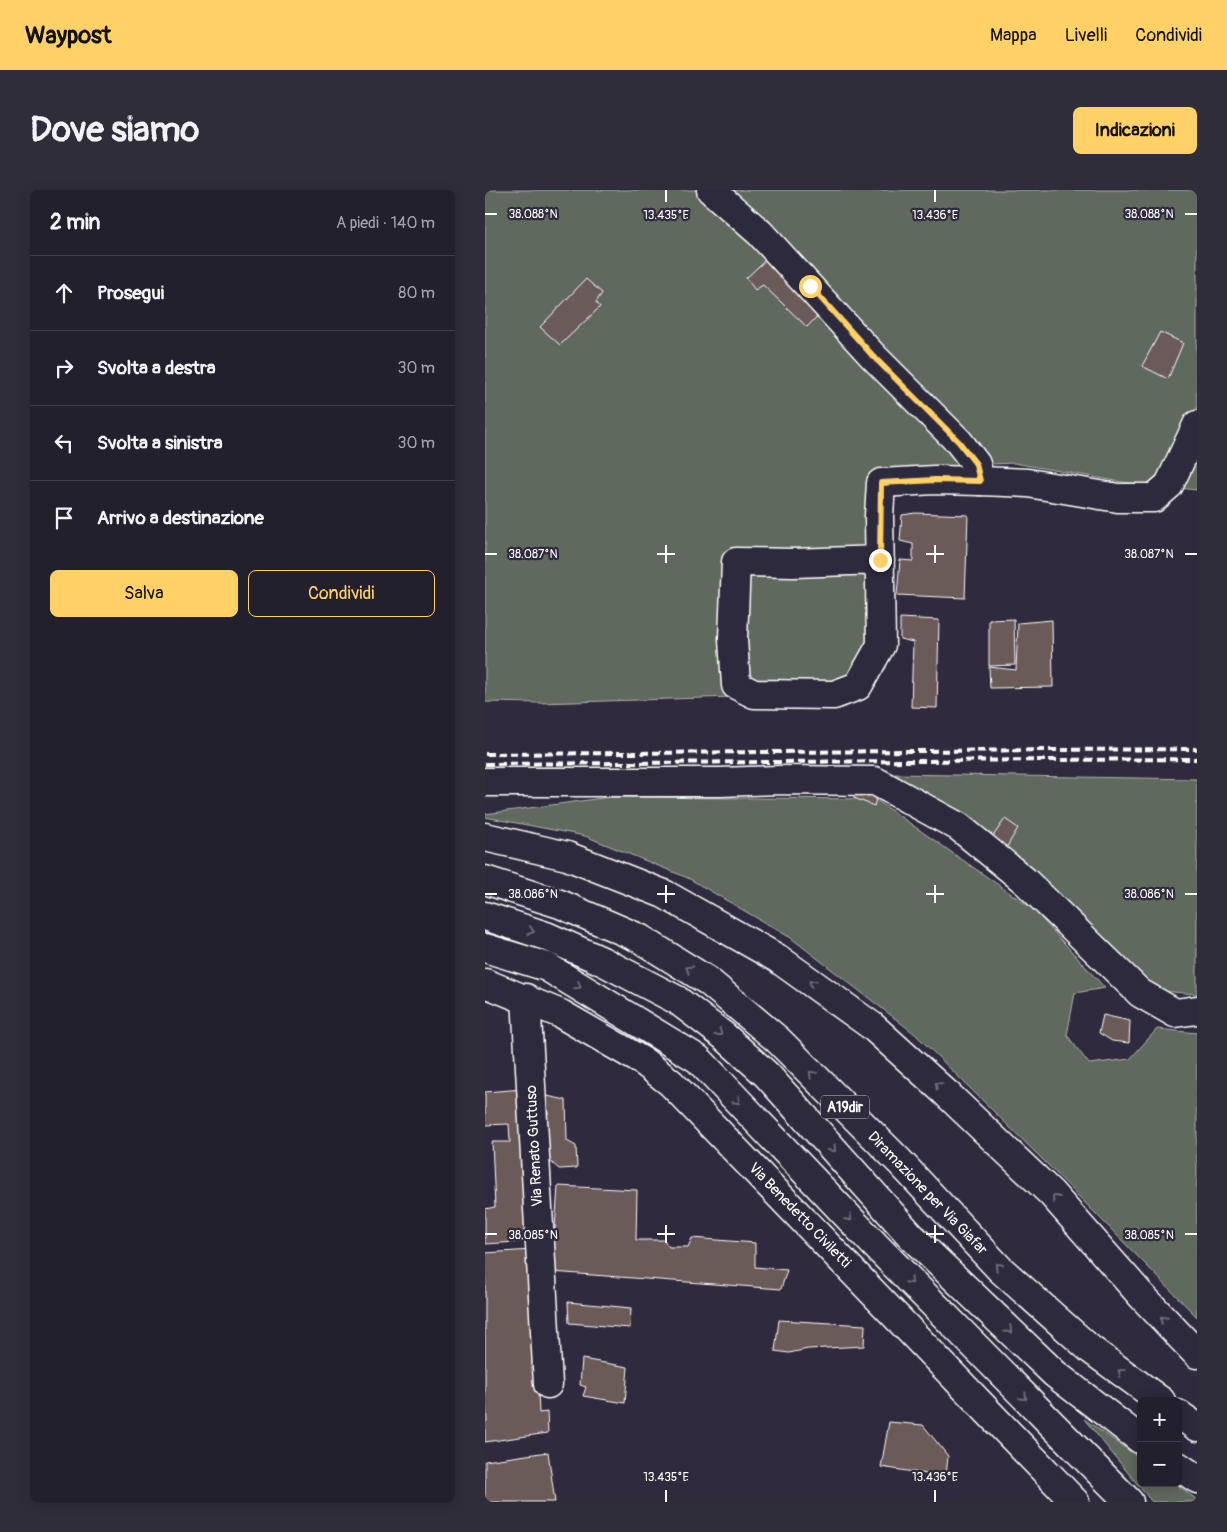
<!DOCTYPE html>
<html lang="it">
<meta charset="utf-8">
<style>
:root{--surface:#23202e;--page:#2f2d3a;--text:#f1f3f6;--muted:#a3a3aa;--line:#403e4a;--accent:#ffd166}
body{margin:0;font-family:Pangolin,sans-serif;background:var(--page);color:var(--text)}
.controls{position:absolute;right:15px;bottom:15px;display:grid;overflow:hidden;border-radius:8px;box-shadow:0 2px 12px #0003}
.controls button{width:45px;height:45px;display:grid;place-items:center;padding:0;border:0;border-bottom:1px solid var(--line);background:var(--surface);color:var(--text);font:25px sans-serif}
.stop{position:absolute;width:15px;height:15px;margin:-11px;border:4px solid #ffd166;border-radius:50%;background:#fff}
.stop.end{background:#ffd166;border-color:#fff;box-shadow:0 1px 5px #0008}
.list{margin:0;padding:0;list-style:none}
h2{display:flex;justify-content:space-between;align-items:center;height:65px;margin:0;padding:0 20px;font-size:21px}
h2 small{font-size:16px;font-weight:400;color:var(--muted)}
.list li{display:grid;grid-template-columns:32px 1fr auto;gap:15px;align-items:center;box-sizing:border-box;height:75px;padding:0 20px;border-top:1px solid var(--line)}
.list b{display:block;font-size:19px;white-space:nowrap}
.list em{font-size:16px;font-style:normal;color:var(--muted)}
.actions{display:flex;gap:10px;padding:15px 20px}
.actions a{flex:1;padding:11px 0;border:1px solid var(--accent);border-radius:8px;text-align:center;font-size:18px;color:var(--accent)}
.actions .main{background:var(--accent);color:#111}
.icon{flex:none;width:28px;height:28px;fill:none;stroke:currentColor;stroke-width:2;stroke-linecap:round;stroke-linejoin:round}
.map{position:relative;flex:none;width:712px;height:1312px;overflow:hidden;border-radius:8px}
header{display:flex;align-items:center;gap:30px;box-sizing:border-box;height:70px;padding:0 25px;background:var(--accent);color:#111}
header strong{font-size:24px}
nav{display:flex;gap:28px;margin-inline-start:auto;font-size:18px}
.intro{display:flex;align-items:center;justify-content:space-between;box-sizing:border-box;height:120px;padding:0 30px}
h1{margin:0;font-size:35px}
.button{padding:12px 22px;border-radius:8px;background:var(--accent);color:#111;font-size:18px;font-weight:700}
main{display:flex;gap:30px;padding:0 30px}
aside{flex:1;background:var(--surface);border-radius:8px;box-shadow:0 2px 12px #0003}
.map>svg:first-child{display:block}
.green{fill:#60695d;stroke:#b0b4ae}
.building{fill:#6b5a59;stroke:#fff}
.lines{fill:none;stroke-linecap:round;stroke-linejoin:round}
.minor-casing{stroke:#fff;stroke-width:31}
.highway-casing{stroke:#fff;stroke-width:31}
.minor{stroke:#2f2a3d;stroke-width:28}
.highway{stroke:#2f2a3d;stroke-width:28}
.rail{stroke:#fff;stroke-width:4;stroke-dasharray:8 4;stroke-linecap:butt}
.oneway{stroke:#6d6a77}
.route{stroke:#ffd166;stroke-width:6}
.ticks{fill:none;stroke:#fff;stroke-width:2}
.labels{text-anchor:middle;stroke-width:4.5;stroke-linejoin:round;paint-order:stroke}
.shield{fill:#2f2a3d;stroke:#c1bfc5;stroke-width:1}
.shield-label{font-size:14px;font-weight:bold;fill:#fff}
.street-label{font-size:15px;fill:#fff;stroke:#2f2a3d}
.ticks-label{font-size:12px;text-anchor:middle;fill:#fff;stroke:#2f2a3d;stroke-width:4.5;stroke-linejoin:round;paint-order:stroke}
</style>
<header>
<strong>Waypost</strong>
<nav><a>Mappa</a><a>Livelli</a><a>Condividi</a></nav>
</header>
<div class="intro"><h1>Dove siamo</h1><a class="button">Indicazioni</a></div>
<main>
<aside>
<h2>2 min<small>A piedi · 140 m</small></h2>
<ul class="list">
<li><svg class="icon" aria-label="ahead" viewBox="0 0 24 24"><path d="M12 20V5M6 11l6-6 6 6"/></svg><div><b>Prosegui</b></div><em>80 m</em></li>
<li><svg class="icon" aria-label="right" viewBox="0 0 24 24"><path d="M7 20v-9h11M14 6l5 5-5 5"/></svg><div><b>Svolta a destra</b></div><em>30 m</em></li>
<li><svg class="icon" aria-label="left" viewBox="0 0 24 24"><path d="M17 20v-9H6M10 6l-5 5 5 5"/></svg><div><b>Svolta a sinistra</b></div><em>30 m</em></li>
<li><svg class="icon" aria-label="arrive" viewBox="0 0 24 24"><path d="M6 21V4h12l-3 4 3 4H6"/></svg><div><b>Arrivo a destinazione</b></div></li>
</ul>
<div class="actions"><a class="main">Salva</a><a>Condividi</a></div>
</aside>
<div class="map">
<svg width="712" height="1312" viewBox="0 0 712 1312">
<rect width="100%" height="100%" fill="#2f2a3d"/>
<filter id="ink" filterUnits="userSpaceOnUse"><feTurbulence type="fractalNoise" baseFrequency=".02" numOctaves="2"/><feDisplacementMap in="SourceGraphic" scale="10" xChannelSelector="R" yChannelSelector="G"/><feConvolveMatrix kernelMatrix="1 2 1 2 8 2 1 2 1" color-interpolation-filters="sRGB"/></filter>
<g filter="url(#ink)">
<g class="green">
<path d="M0,0h712v300l-75,-8 -108,-19 -133,6 9,137 -4,62 -21,25 -325,10 -55,-1z"/>
<path d="M410,584l302,5v215l-37,-3 -18,-13 -162,-148z"/>
<path d="M125,607l265,2 158,110 72,79 -30,5 -8,42 22,29 41,-5 27,-30 40,4v284l-153,-156 -129,-127 -124,-96 -103,-60 -103,-42 -100,-19v-3z"/>
<path d="M599,1229l57,40v24h34l22,17v2h-45z"/>
</g>
<g class="building">
<path d="M285,66l53,54 -16,17 -44,-42 -8,5 -9,-12z"/>
<path d="M101,89l16,14 -6,9 4,5 -40,38 -20,-18z"/>
<path d="M675,142l23,11 -15,36 -26,-13z"/>
<path d="M430,323l53,2 -3,83 -68,-3 3,-35 13,1v-17l-13,-3 2,-26z"/>
<path d="M415,428l39,2 -2,88 -26,-1 2,-65 -13,-3z"/>
<path d="M529,429l1,46 -26,1v-46z"/>
<path d="M567,430l1,67 -63,1 -1,-21 27,3 2,-47z"/>
<path d="M370,597l23,5 -4,14 -20,-8z"/>
<path d="M520,629l13,9 -12,20 -15,-9z"/>
<path d="M618,825l27,6 -1,22 -17,-2 -13,-8z"/>
<path d="M38,899l9,152 -47,3v-35l10,-2 -3,-65h18l-1,-18 -24,1v-33z"/>
<path d="M62,906l19,4 1,41 9,5 1,22 -18,1 -16,-14 -2,-41h7z"/>
<path d="M73,996l79,4 -1,50h28l5,7h19l4,-9 63,5v24l32,3 -6,19 -229,-17z"/>
<path d="M47,1060l7,163 8,-1 1,21 -63,9v-20l2,-1 -2,-26v-142z"/>
<path d="M83,1112l63,6 -1,20 -61,-5z"/>
<path d="M294,1130l86,5 -1,21 -56,3 -19,4 -14,-2z"/>
<path d="M97,1169l46,8 -3,36 -42,-7 3,-9 -6,-2z"/>
<path d="M404,1232l34,3 25,31 -2,21 -65,-10z"/>
<path d="M63,1262l7,50h-70v-41z"/>
</g>
<g class="lines">
<defs>
<g id="minor">
<path d="M226,0l49,43 113,123 86,86 17,22 4,17 48,2 90,15h36l15,-13 28,-60"/>
<path d="M395,370l-87,3 -57,-1 -3,77 3,46 18,9 80,1 24,-9 23,-41 -2,-129 2,-33 54,-3 45,1"/>
<path d="M0,592h235l59,-2 96,1 84,46 66,54 115,112 35,20 22,-3"/>
<path d="M0,793l76,31 83,48 27,21 404,419"/>
<path d="M41,808l22,386"/>
</g>
<g id="highway">
<path d="M0,647l82,19 97,38 113,64 95,68 75,68 104,99 89,101 57,60"/>
<path d="M0,690l75,24 79,34 69,43 70,59 122,122 100,107 90,80 71,52"/>
<path d="M0,726l61,20 56,25 75,39 47,36 43,39 144,161 144,138 86,66"/>
<path d="M0,758l62,19 151,92 178,187 253,256"/>
<path d="M693,1224l19,13"/>
<path d="M693,1276l19,13"/>
</g>
</defs>
<use href="#minor" class="minor-casing"/>
<use href="#highway" class="highway-casing"/>
<use href="#minor" class="minor"/>
<use href="#highway" class="highway"/>
<g class="rail">
<path d="M0,564l712,-5"/>
<path d="M0,574l712,-5"/>
</g>
</g>
<defs><path id="oneway-chevron" d="M-2-3.5L2.5 0L-2 3.5" fill="none" stroke-width="1.6" stroke-linecap="round" stroke-linejoin="round" transform="scale(1.25)"/></defs>
<g class="oneway">
<use href="#oneway-chevron" transform="translate(46 741) rotate(18)"/>
<use href="#oneway-chevron" transform="translate(204 779) rotate(-148)"/>
<use href="#oneway-chevron" transform="translate(327 793) rotate(-144)"/>
<use href="#oneway-chevron" transform="translate(93 796) rotate(31)"/>
<use href="#oneway-chevron" transform="translate(234 843) rotate(38)"/>
<use href="#oneway-chevron" transform="translate(327 884) rotate(-135)"/>
<use href="#oneway-chevron" transform="translate(453 895) rotate(-138)"/>
<use href="#oneway-chevron" transform="translate(252 911) rotate(46)"/>
<use href="#oneway-chevron" transform="translate(348 959) rotate(48)"/>
<use href="#oneway-chevron" transform="translate(570 1008) rotate(-132)"/>
<use href="#oneway-chevron" transform="translate(364 1028) rotate(46)"/>
<use href="#oneway-chevron" transform="translate(513 1076) rotate(-135)"/>
<use href="#oneway-chevron" transform="translate(425 1091) rotate(45)"/>
<use href="#oneway-chevron" transform="translate(678 1129) rotate(-134)"/>
<use href="#oneway-chevron" transform="translate(524 1140) rotate(44)"/>
<use href="#oneway-chevron" transform="translate(636 1182) rotate(-144)"/>
<use href="#oneway-chevron" transform="translate(539 1207) rotate(45)"/>
</g>
</g>
<g class="lines" filter="url(#ink)">
<path class="route" d="M325,96l63,70 86,86 17,22 4,17 -45,-1 -54,3 -1,77"/>
</g>
<path class="ticks" d="M181,0v12M450,0v12M0,24h12M700,24h12M181,355v18M450,355v18M0,364h12M172,364h18M441,364h18M700,364h12M181,695v18M450,695v18M0,704h12M172,704h18M441,704h18M700,704h12M181,1035v18M450,1035v18M0,1044h12M172,1044h18M441,1044h18M700,1044h12M181,1300v12M450,1300v12"/>
<g class="labels">
<rect class="shield" x="336" y="905.5" width="48" height="23" rx="4"/>
<g class="shield-label">
<text x="360" y="922">A19dir</text>
</g>
<g class="street-label">
<text transform="translate(49 956) rotate(-93)" y="5">Via Renato Guttuso</text>
<text transform="translate(443 1003) rotate(46)" y="5">Diramazione per Via Giafar</text>
<text transform="translate(315 1025) rotate(46)" y="5">Via Benedetto Civiletti</text>
</g>
</g>
<g class="ticks-label">
<text x="48" y="28">38.088°N</text>
<text x="664" y="28">38.088°N</text>
<text x="181" y="29">13.435°E</text>
<text x="450" y="29">13.436°E</text>
<text x="48" y="368">38.087°N</text>
<text x="664" y="368">38.087°N</text>
<text x="48" y="708">38.086°N</text>
<text x="664" y="708">38.086°N</text>
<text x="48" y="1049">38.085°N</text>
<text x="664" y="1049">38.085°N</text>
<text x="181" y="1291">13.435°E</text>
<text x="450" y="1291">13.436°E</text>
</g>
</svg>
<div class="controls">
<button>+</button>
<button>−</button>
</div>
<div class="stop" style="left:325px;top:96px"></div>
<div class="stop end" style="left:395px;top:370px"></div>
</div>
</main>
